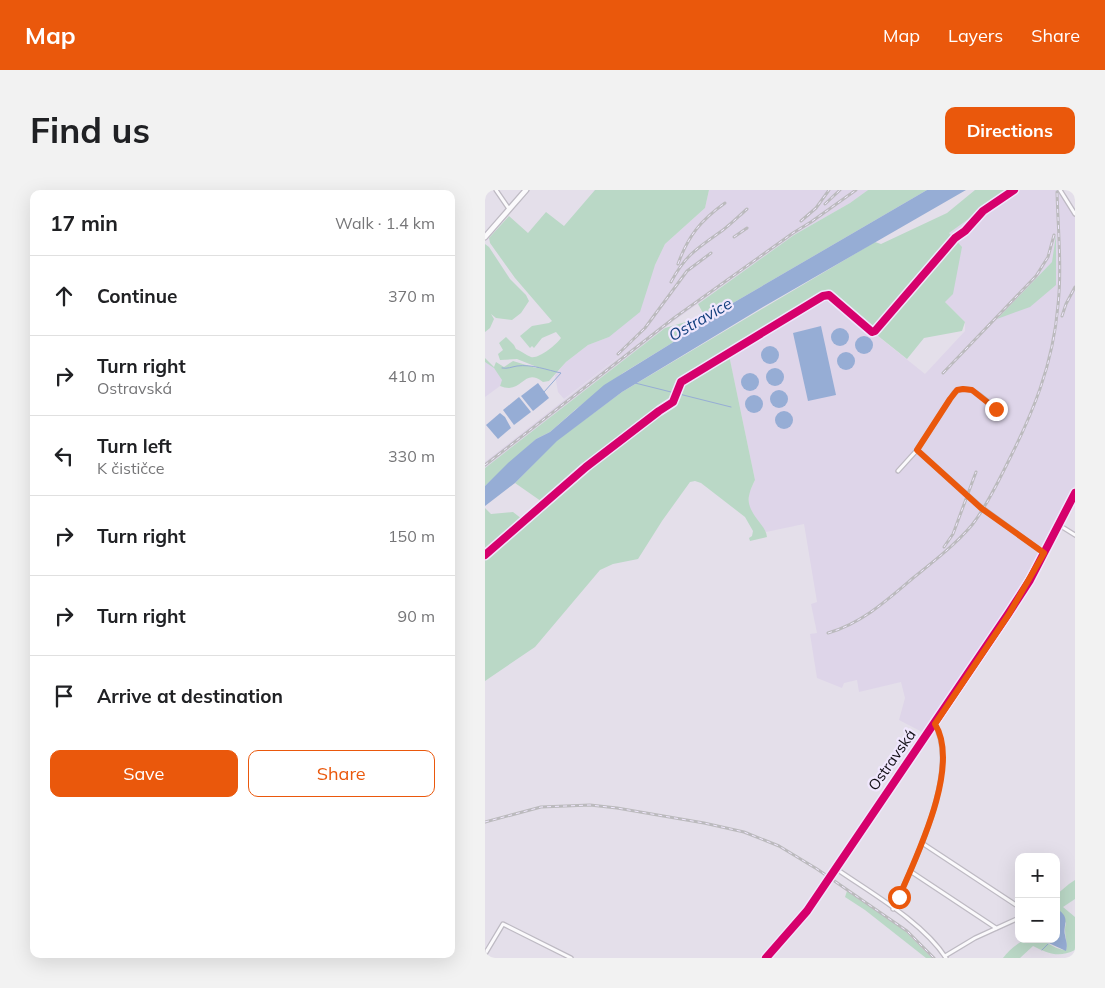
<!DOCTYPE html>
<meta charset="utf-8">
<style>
:root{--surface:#fff;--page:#f2f2f2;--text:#202124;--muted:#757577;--line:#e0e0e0;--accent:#ea580c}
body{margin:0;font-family:Mulish,sans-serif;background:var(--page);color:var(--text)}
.controls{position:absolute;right:15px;bottom:15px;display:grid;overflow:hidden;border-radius:10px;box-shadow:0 5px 20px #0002}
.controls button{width:45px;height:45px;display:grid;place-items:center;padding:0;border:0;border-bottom:1px solid var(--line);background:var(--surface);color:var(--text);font:25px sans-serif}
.stop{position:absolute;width:15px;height:15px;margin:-11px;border:4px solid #ea580c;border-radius:50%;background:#fff}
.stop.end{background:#ea580c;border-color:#fff;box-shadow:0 1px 5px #0008}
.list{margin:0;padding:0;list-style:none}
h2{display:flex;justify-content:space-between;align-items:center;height:65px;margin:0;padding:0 20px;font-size:21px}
h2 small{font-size:16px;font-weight:400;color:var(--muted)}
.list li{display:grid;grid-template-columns:32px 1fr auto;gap:15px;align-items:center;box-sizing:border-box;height:80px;padding:0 20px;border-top:1px solid var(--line)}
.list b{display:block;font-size:19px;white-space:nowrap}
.list p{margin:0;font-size:16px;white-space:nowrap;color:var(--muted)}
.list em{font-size:16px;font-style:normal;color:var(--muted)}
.actions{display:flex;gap:10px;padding:15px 20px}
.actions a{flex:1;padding:11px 0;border:1px solid var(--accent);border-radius:10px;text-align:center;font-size:18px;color:var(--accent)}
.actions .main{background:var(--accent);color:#fff}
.icon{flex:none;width:28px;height:28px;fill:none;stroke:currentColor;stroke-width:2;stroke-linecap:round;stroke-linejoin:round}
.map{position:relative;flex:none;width:590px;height:768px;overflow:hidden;border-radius:10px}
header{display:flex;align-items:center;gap:30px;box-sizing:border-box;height:70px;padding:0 25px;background:var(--accent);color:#fff}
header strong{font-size:24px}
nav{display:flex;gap:28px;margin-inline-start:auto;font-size:18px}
.intro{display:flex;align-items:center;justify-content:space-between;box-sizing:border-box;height:120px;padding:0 30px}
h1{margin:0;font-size:35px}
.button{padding:12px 22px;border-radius:10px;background:var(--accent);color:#fff;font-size:18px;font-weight:700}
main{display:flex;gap:30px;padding:0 30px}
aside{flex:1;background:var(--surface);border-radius:10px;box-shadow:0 5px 20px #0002}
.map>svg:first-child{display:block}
.built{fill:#ded5e9}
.green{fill:#bad8c6}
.water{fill:#96add5}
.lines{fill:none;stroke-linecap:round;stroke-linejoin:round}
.stream{stroke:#96add5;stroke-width:1}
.minor-casing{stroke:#bebac3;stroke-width:5.5}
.tertiary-casing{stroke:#bebac3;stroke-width:6}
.secondary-casing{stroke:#bebac3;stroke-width:7}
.minor{stroke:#fbfafc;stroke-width:3}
.tertiary{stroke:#fbfafc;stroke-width:4}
.secondary{stroke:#fbfafc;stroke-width:4.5}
.rail-casing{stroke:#bbbabd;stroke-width:3}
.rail{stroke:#f0e7fd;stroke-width:1;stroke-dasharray:4;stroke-linecap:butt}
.cycleway-casing{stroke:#f0e7fd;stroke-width:11}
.cycleway{stroke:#d6006c;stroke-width:8}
.route{stroke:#ea580c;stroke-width:6}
.labels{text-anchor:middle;stroke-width:4.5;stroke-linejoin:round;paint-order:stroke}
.street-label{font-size:15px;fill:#110e15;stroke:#f0e7fd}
.water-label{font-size:16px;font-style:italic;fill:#123f7d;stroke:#f0e7fd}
</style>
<header>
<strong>Map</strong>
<nav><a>Map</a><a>Layers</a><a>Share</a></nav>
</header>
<div class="intro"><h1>Find us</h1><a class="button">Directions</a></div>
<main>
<aside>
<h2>17 min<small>Walk · 1.4 km</small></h2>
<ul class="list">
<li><svg class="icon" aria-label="ahead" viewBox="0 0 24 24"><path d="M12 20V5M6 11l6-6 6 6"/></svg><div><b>Continue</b></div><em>370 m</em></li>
<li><svg class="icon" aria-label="right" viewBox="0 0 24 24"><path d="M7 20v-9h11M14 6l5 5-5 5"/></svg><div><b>Turn right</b><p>Ostravská</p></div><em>410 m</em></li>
<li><svg class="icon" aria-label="left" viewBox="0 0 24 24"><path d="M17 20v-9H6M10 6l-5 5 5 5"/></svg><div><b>Turn left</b><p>K čističce</p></div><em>330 m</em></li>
<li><svg class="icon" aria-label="right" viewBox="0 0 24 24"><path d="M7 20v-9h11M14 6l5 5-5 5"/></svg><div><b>Turn right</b></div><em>150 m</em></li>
<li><svg class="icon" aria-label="right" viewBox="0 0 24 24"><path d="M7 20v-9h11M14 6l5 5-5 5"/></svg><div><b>Turn right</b></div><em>90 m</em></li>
<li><svg class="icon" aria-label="arrive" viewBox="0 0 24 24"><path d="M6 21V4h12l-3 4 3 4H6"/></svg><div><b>Arrive at destination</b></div></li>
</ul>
<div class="actions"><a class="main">Save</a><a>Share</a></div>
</aside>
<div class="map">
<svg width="590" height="768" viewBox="0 0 590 768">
<rect width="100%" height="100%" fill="#e4dfea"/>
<g class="built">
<path d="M224,0h159l-18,13 -56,32 -119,85 -190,148v-6l170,-133 -91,70 -6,-7 -3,-17 11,-13 22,-17 21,-8 46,-72 10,-21 40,-36z"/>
<path d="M524,0h49l17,26v269l-47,91 -104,157 -25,-13 6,-22 -4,-16 -42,10 -2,-12 -13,3 -2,5 -25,-10 -7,-44 7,-1 -6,-29 6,-2 -13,-78 -38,8 -17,-23v-16l6,-13 -26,-125 99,-59 97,78 40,-43v-9l-20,-20 4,-69z"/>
<path d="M0,172l9,6 9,12 -3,6 -15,11z"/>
</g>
<g class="green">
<path d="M110,0h114l-4,18 -40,36 -10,21 -15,47 -31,25 -21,8 -22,17 -17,19 -6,1c-17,-13 -19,5 -34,6 -3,0 -6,-1 -9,-2l2,-6 -8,-12 -9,-6v-4l9,9 2,-5 8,5 9,-6 23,7 1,-1 -20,-8 -17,1 -2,-6 5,-4 -4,-7 7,-6 8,8 2,4c5,2 10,6 15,8 8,2 25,-12 30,-19l-5,-6 -14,6 -8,10 -2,-2 -2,2 -10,-12 12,-10 17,-3 3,-2 -37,-43 -25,-35 -1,-5 20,-22 19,17 18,-21 18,14z"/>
<path d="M383,0h59l-213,124 -42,29 -49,30 -47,36 -26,23 -14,7 -51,47v-18l180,-140 24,-7 14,-8 -5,-9 96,-69 56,-32z"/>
<path d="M490,0h34l-60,43 13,14 -9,47 -8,8 20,20 -3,9 -38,7 -17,21 -79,-63 -99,59 26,125c-10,20 -8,26 5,43 4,5 6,8 7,14l-17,4 -1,-3 3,-2 1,-5 -8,-14 -44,-34 -6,-2 -5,1 -28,39 -24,38 -25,5 -13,6 -65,77 -50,34v-123l44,-41 3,2 16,-13 -33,-23 41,-42 66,-49 253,-150 6,2 66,-31z"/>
<path d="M571,45v50l-26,22 -33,12 55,-57z"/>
<path d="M0,54l4,3 21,32 16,16 3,6 -8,12 -9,7 -16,-2 -5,-4 3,5 -4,9 -5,4z"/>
<path d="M0,318l6,6 22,-2 9,7 -37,35z"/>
<path d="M590,690v19l-12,8 12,10v33c-16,8 -26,4 -42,-4l-13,12h-17c8,-10 23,-24 37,-18 10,3 16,10 26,10 2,-10 -3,-17 0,-27l-10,-11v-17l13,-11z"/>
<path d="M362,701l56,38 29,29h-6l-61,-48 -20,-13z"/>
</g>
<g class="water">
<path d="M442,0h39l-203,117 -141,85 -65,49 -42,42 -30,23v-20l23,-23 28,-24 14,-7 54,-47 68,-42 42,-29z"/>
<path d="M336,136l15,69 -28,6 -15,-68z"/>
<circle cx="355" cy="147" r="9"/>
<circle cx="379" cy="155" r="9"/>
<circle cx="285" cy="165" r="9"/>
<circle cx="361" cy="171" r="9"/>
<circle cx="290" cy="187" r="9"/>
<circle cx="265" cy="192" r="9"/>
<path d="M53,193l11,15 -16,13 -12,-15z"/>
<circle cx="294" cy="209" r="9"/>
<circle cx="269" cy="214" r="9"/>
<path d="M34,207l12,15 -17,13 -11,-15z"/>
<circle cx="299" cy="230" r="9"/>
<path d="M15,223l5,4 6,11 -13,11 -12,-14z"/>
<path d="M575,721c10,8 3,14 5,24 1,7 3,9 1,16l-26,-12h16v-27z"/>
</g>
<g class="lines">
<g class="stream">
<path d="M17,178c6,1 9,-1 15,-2 15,-2 30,4 44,7l-17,19"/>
<path d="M150,193l96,24"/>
<path d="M557,760l6,-6"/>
</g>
<defs>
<g id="minor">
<path d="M11,0l13,19"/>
<path d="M575,0l15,24"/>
<path d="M432,260l64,57 63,46"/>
<path d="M413,281l19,-21 37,-57c15,-12 30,6 42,16"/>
<path d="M574,335l16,10"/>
<path d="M437,653l97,64"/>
<path d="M350,678c36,25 88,54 111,90"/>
<path d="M425,681l86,57"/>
<path d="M408,719c20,-43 69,-141 41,-186"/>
<path d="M0,764l18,-30 68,34"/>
<path d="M460,766l30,-18 44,-20"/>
</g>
<path id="tertiary" d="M281,768l41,-47 201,-297 22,-34 45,-87"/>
<path id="secondary" d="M0,47l41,-47"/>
</defs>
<use href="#minor" class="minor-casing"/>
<use href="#tertiary" class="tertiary-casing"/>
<use href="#secondary" class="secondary-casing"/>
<use href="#minor" class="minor"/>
<use href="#tertiary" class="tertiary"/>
<use href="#secondary" class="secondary"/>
<defs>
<g id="rail">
<path d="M340,14l15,-14"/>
<path d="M316,31l15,-13 13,-18"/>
<path d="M249,47l13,-9"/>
<path d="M193,74c10,-28 23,-44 47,-61"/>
<path d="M186,92c15,-28 27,-34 52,-52 8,-6 16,-14 24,-21"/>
<path d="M577,126l4,-12 9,-17"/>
<path d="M133,164l27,-26 42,-57 24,-18"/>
<path d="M458,183l93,-97 12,-19 6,-22"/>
<path d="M0,275l189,-147 119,-85 18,-11 45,-32"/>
<path d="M459,357l9,-13 23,-62"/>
<path d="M343,443c34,-10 58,-32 85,-55 20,-16 42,-33 59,-53 14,-18 24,-39 34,-59 27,-53 47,-101 52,-161 4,-37 0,-76 -1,-113"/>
<path d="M0,632l56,-15 49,-2 27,3 87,15 40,9 35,14 38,23 90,62 27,27"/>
</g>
</defs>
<use href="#rail" class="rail-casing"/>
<use href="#rail" class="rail"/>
<defs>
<g id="cycleway">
<path d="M0,365l101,-88 73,-56 14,-9 8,-20 142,-86 6,-1 43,37 3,-1 80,-93 10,-7 18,-20 31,-21"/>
<path d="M281,768l41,-47 201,-297 22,-34 45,-87"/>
</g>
</defs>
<use href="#cycleway" class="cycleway-casing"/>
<use href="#cycleway" class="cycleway"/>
</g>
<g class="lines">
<path class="route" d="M414,707c18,-42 62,-131 36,-173l74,-110 35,-61 -63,-45 -64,-58 33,-51 7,-9 6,-1 9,1 24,19"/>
</g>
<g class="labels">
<g class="street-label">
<text transform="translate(407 570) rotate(-55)" y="5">Ostravská</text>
</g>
<g class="water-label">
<text transform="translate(215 129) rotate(-30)" y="6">Ostravice</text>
</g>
</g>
</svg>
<div class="controls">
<button>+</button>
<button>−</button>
</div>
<div class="stop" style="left:414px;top:707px"></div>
<div class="stop end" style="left:511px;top:219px"></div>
</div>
</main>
